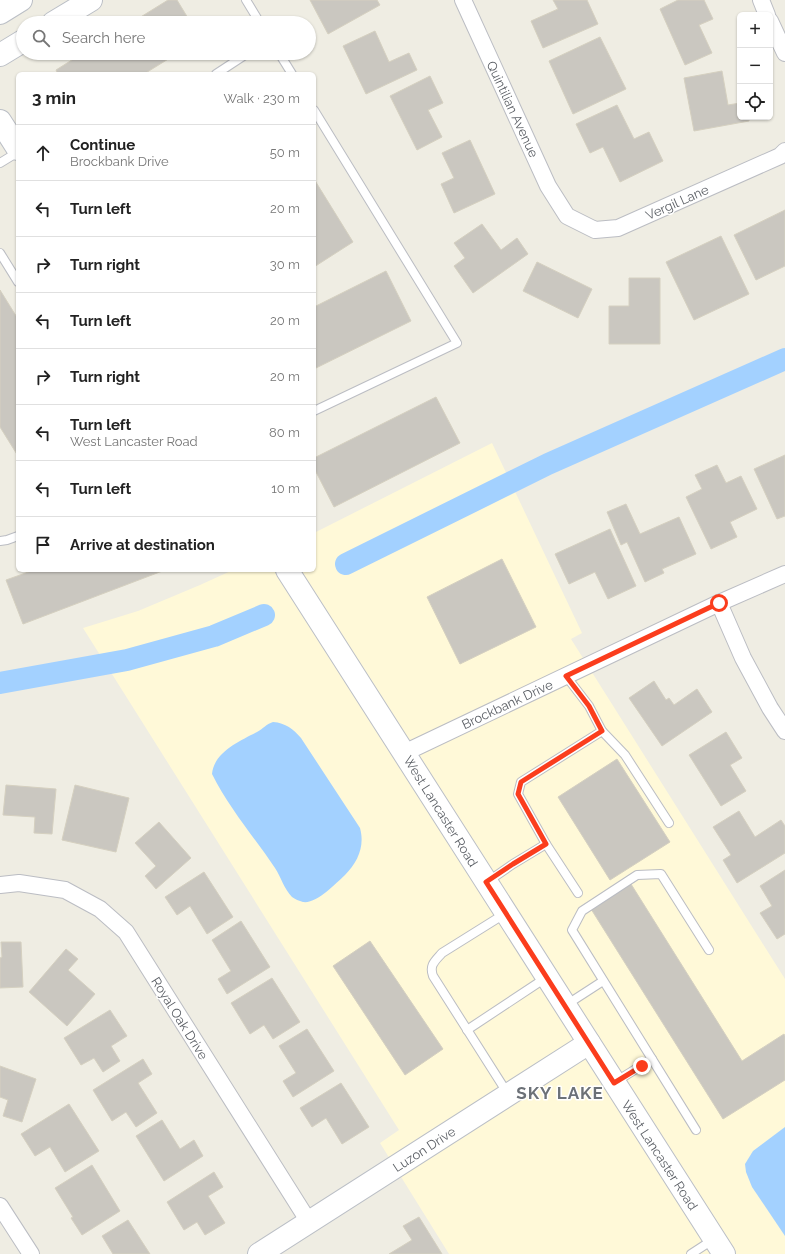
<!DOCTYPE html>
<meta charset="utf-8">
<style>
:root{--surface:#fff;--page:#f2f2f2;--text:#222;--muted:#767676;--line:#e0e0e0}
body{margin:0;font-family:Raleway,sans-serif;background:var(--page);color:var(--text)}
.controls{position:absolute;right:12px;top:12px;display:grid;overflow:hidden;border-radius:6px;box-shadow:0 1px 3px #0004}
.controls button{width:36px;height:36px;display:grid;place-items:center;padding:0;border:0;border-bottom:1px solid var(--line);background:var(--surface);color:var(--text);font:20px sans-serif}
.stop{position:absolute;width:12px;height:12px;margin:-9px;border:3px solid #fb3d1d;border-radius:50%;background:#fff}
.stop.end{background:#fb3d1d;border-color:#fff;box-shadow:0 1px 4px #0008}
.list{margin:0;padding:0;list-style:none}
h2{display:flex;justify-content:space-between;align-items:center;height:52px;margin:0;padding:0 16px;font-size:17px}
h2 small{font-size:13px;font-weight:400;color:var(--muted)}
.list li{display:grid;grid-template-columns:26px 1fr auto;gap:12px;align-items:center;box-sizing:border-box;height:56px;padding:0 16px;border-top:1px solid var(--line)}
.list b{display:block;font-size:15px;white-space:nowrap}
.list p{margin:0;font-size:13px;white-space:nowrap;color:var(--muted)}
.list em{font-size:13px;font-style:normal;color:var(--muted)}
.icon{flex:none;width:22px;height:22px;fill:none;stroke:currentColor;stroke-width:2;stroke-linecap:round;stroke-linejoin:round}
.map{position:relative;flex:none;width:785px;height:1254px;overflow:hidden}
.search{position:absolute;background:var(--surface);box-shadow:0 1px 3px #0004;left:16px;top:16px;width:300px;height:44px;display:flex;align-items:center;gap:10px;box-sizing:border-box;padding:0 14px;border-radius:22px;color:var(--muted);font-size:15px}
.panel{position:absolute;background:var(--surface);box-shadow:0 1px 3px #0004;left:16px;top:72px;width:300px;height:500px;border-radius:6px}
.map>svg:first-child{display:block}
.commercial{fill:#fff9d8}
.water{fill:#a3d1ff}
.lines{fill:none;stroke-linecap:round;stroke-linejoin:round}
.canal{stroke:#a3d1ff;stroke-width:22}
.building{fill:#cac7c0;stroke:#d5d0c0}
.lane-casing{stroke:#bbbdc3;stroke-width:10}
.street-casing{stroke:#bbbdc3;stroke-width:18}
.secondary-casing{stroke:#bbbfc6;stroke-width:24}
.lane{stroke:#fff;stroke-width:8}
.street{stroke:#fff;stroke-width:16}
.secondary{stroke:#fff;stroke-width:22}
.route{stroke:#fb3d1d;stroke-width:5}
.labels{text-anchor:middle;stroke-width:3;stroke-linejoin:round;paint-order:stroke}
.street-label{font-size:13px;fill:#5b5f65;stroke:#fff}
.district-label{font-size:17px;font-weight:bold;letter-spacing:1px;fill:#6c7177;stroke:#fff}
</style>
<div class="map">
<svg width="785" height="1254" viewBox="0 0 785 1254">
<rect width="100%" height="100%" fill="#efede3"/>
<path class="commercial" d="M492,443l90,190 -11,6 214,340v275h-336l-69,-111 19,-13 -316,-502 55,-17 62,-26 33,-15h81v-37z"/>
<g class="water">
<path d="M273,722c13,1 20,7 28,16l59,90c5,18 -2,34 -15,47 -10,9 -28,29 -42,27 -4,-1 -8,-3 -11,-5 -8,-8 -11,-20 -17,-29 -21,-31 -46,-60 -63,-94 2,-22 28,-33 45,-42 6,-3 9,-8 16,-10z"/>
<path d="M785,1127v109l-33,-49 -6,-15 -1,-8 8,-13z"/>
</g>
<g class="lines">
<g class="canal">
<path d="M346,564l202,-100 237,-105"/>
<path d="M0,683l127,-23 87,-24 50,-21"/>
</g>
</g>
<g class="building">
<path d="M168,0h9l14,23h-60z"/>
<path d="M310,0h67l3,5 -52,29z"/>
<path d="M553,0h34l11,24 -55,24 -12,-27 27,-12z"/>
<path d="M678,0h26l9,19 -14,6 13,28 -27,12 -25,-56z"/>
<path d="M375,31l14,31 20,-9 8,17 -51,24 -23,-48z"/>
<path d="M600,37l26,52 -53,25 -24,-53z"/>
<path d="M83,53h95l-34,21h-86l-2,-4z"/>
<path d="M722,71l6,34 12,-2v14h9v4l-55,10 -10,-53z"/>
<path d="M430,76l13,27 -15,7 14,27 -25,13 -27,-54z"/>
<path d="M617,105l17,34 15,-7 14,29 -43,21 -17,-35 -13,6 -14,-29z"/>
<path d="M470,140l25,54 -41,19 -13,-29 13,-6 -12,-25z"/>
<path d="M314,179l39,63 -39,25z"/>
<path d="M785,210v56l-29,14 -22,-45z"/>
<path d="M482,224l19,26 16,-12 11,16 -55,39 -19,-27 11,-8 -11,-15z"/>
<path d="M721,236l28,58 -55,26 -28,-58z"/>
<path d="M537,262l55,27 -14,29 -55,-27z"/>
<path d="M386,271l25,50 -97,48v-62z"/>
<path d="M629,278h31v66h-51v-38h20z"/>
<path d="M0,290l18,29v137l-18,-29z"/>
<path d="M436,397l24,46 -126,64 -20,-39v-10z"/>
<path d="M785,455v61l-8,3 -23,-50z"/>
<path d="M717,465l9,18 15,-7 16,33 -27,13 7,15 -26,12 -25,-52 16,-8 -7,-14z"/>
<path d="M626,504l14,30 39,-17 17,37 -34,15 2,4 -19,9 -18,-40 -6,3 -14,-33z"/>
<path d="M610,529l26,57 -28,13 -13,-27 -26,12 -14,-30z"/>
<path d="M502,559l34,68 -76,37 -33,-67z"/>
<path d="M34,570h131l-142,54 -17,-44z"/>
<path d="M654,681l12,19 3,-2 5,7 23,-16 15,23 -50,34 -33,-48z"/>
<path d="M726,732l16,26 -12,7 16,26 -25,15 -32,-51z"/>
<path d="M617,759l53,83 -60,38 -52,-83z"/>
<path d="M6,785l50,4 -4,45 -18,-1 1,-16 -32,-2z"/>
<path d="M75,785l54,13 -13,54 -54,-12z"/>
<path d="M739,811l16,26 26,-17 4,6v27l-48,30 -14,-23 8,-5 -18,-28z"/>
<path d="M159,822l32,36 -35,31 -11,-13 11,-10 -21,-23z"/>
<path d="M785,870v64l-8,5 -17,-26 12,-7 -12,-20z"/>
<path d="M204,872l29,45 -26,17 -17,-28 -13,9 -12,-18z"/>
<path d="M631,884l111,177 42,-27 1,2v44l-62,39 -132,-210z"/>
<path d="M241,921l29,46 -43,27 -9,-15 13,-8 -19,-31z"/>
<path d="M370,941l73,108 -38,26 -72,-109z"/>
<path d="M1,942h20l2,45 -23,1v-30l2,-1z"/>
<path d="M66,949l12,10 -10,11 27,24 -28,32 -38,-34z"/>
<path d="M272,978l28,44 -27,17 -9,-14 -14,9 -19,-31z"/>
<path d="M110,1010l17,26 -16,10 9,15 -17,11 -9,-14 -13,7 -17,-27z"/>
<path d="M307,1029l27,42 -41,26 -10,-16 13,-8 -17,-27z"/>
<path d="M143,1059l9,15 -14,9 19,30 -21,14 -10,-15 -14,9 -19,-31z"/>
<path d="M0,1066l36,13 -14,43 -19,-6 5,-16 -8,-3z"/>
<path d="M341,1083l28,44 -27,17 -16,-26 -14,9 -12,-19z"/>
<path d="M69,1104l30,47 -34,21 -15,-25 -15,9 -14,-22z"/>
<path d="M162,1120l18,29 14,-9 9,16 -39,25 -28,-45z"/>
<path d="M92,1165l28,46 -38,24 -11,-17 2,-1 -18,-29z"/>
<path d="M214,1172l9,15 -15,9 17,27 -20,12 -8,-13 -13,8 -17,-28z"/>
<path d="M419,1217l23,37h-53l23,-14 -9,-14z"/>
<path d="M128,1220l22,34h-37l-11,-18z"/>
</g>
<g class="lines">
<defs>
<g id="lane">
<path d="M246,0l14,23"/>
<path d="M279,53l13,21"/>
<path d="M216,74l32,-21"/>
<path d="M314,110l143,233 -143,68"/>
<path d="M0,163l18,-11"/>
<path d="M0,253l18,29"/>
<path d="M0,541l7,-1 11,-4"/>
<path d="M602,731l23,24 44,68"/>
<path d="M546,844l-28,-50 3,-12 81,-51 -13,-25 -23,-30"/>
<path d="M487,882l26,-18 33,-20 32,49"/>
<path d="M506,913l-64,40c-7,8 -13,12 -9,23l75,118"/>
<path d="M566,1005l37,-24"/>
<path d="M467,1030l80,-53"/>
<path d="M615,1082l37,-23"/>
<path d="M696,1130l-124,-200 10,-19 55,-36 24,-1 48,76"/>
<path d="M691,1254l23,-15"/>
</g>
<g id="street">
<path d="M463,0l85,186 19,30 28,14 23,-2 162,-72 5,-5"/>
<path d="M761,0l6,15"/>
<path d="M770,21l15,32"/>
<path d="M719,603l24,55 27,50 15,23"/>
<path d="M404,753l315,-150 66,-29"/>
<path d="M0,885l19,-2 46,7 35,19 26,23 183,290"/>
<path d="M0,1206l31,48"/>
</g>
<g id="secondary">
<path d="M0,13l21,-13"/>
<path d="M53,23l38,-23"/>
<path d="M0,55l23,-14"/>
<path d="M0,121l18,28"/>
<path d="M287,570l437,684"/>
<path d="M259,1254l330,-211"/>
</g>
</defs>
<use href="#lane" class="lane-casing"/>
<use href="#street" class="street-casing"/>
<use href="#secondary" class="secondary-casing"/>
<use href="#lane" class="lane"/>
<use href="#street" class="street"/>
<use href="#secondary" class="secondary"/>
</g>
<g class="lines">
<path class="route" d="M642,1066l-28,17 -128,-201 27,-18 33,-20 -28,-50 3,-12 81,-51 -13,-25 -23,-30 153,-73"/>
</g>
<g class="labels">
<g class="street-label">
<text transform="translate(513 109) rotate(65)" y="5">Quintilian Avenue</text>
<text transform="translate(677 202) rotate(-24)" y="5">Vergil Lane</text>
<text transform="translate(507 704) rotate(-25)" y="5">Brockbank Drive</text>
<text transform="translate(441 811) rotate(58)" y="5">West Lancaster Road</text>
<text transform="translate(180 1018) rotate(58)" y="5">Royal Oak Drive</text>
<text transform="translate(424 1149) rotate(-33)" y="5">Luzon Drive</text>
<text transform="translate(660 1155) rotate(57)" y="5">West Lancaster Road</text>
</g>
<g class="district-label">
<text x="560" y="1099">SKY LAKE</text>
</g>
</g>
</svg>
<div class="controls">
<button>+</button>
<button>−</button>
<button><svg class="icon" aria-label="locate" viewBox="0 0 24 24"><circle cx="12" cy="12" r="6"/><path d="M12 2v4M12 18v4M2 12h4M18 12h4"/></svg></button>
</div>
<div class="stop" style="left:719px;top:603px"></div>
<div class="stop end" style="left:642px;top:1066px"></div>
<div class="search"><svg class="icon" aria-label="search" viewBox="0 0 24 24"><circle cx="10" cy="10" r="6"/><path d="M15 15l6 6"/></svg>Search here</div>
<section class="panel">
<h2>3 min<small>Walk · 230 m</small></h2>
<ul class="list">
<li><svg class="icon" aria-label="ahead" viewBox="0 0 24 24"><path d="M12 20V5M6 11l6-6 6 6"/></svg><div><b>Continue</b><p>Brockbank Drive</p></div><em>50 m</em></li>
<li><svg class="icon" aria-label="left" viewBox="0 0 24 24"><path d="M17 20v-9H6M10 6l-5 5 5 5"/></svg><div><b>Turn left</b></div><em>20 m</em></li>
<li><svg class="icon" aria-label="right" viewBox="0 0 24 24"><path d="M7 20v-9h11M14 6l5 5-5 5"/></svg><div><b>Turn right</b></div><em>30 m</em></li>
<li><svg class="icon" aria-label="left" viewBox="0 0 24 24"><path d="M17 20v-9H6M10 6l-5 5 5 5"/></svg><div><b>Turn left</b></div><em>20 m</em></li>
<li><svg class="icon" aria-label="right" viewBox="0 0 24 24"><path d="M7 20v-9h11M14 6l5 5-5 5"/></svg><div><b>Turn right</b></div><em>20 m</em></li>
<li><svg class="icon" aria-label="left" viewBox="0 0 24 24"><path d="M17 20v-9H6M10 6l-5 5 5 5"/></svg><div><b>Turn left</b><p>West Lancaster Road</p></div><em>80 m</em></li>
<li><svg class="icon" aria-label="left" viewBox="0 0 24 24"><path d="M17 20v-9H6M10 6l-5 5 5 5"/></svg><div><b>Turn left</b></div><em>10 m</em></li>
<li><svg class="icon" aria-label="arrive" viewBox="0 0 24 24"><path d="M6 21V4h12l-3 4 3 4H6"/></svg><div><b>Arrive at destination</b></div></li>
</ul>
</section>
</div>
